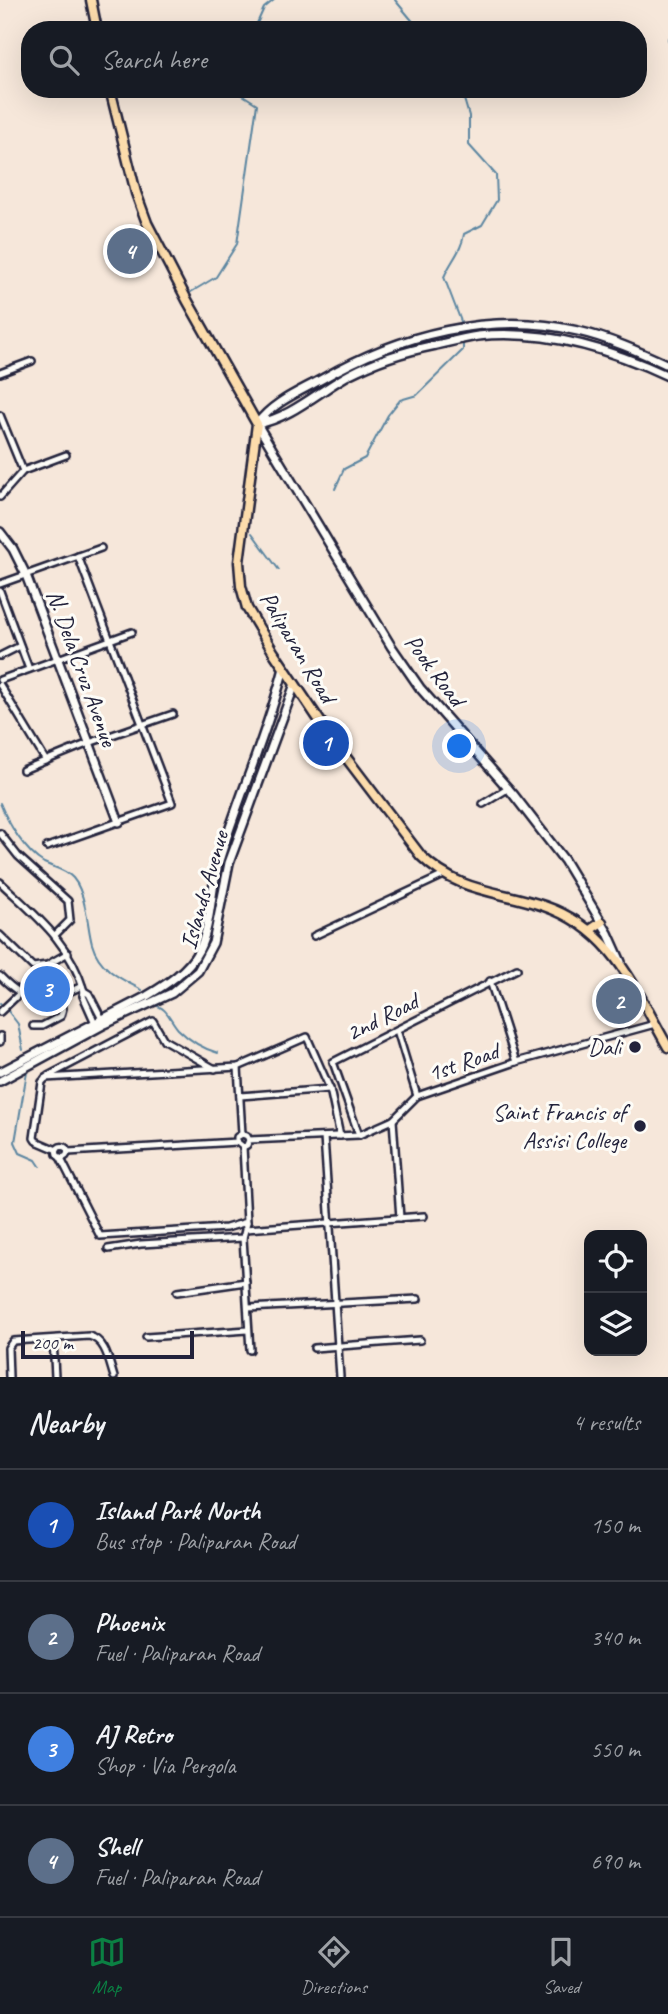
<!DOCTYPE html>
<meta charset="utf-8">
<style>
:root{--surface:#171b24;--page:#242831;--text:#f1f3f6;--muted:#9ea1a6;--line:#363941;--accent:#0b8043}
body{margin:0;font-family:Caveat,sans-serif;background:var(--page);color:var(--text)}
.controls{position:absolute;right:21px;bottom:21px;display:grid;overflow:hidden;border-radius:14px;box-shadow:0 7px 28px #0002}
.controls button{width:63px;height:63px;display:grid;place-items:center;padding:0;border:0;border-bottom:2px solid var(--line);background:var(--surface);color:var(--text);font:35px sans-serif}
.scale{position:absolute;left:21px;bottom:18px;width:173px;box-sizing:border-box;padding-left:7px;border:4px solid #22223b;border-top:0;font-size:19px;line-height:24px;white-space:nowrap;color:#22223b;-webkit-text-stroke:5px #fdfcf7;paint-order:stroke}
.you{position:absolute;left:460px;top:747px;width:24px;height:24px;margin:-18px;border:5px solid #fff;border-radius:50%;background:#1a73e8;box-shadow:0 0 0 10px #1a73e833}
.badge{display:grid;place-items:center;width:46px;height:46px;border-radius:50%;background:var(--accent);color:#fff;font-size:23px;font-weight:700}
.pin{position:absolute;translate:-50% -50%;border:4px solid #fff;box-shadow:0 2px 7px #0006}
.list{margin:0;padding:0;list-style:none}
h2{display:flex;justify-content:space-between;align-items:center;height:91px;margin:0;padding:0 28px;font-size:30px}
h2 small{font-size:23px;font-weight:400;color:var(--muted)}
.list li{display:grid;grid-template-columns:46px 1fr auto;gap:21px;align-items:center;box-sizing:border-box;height:112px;padding:0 28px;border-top:2px solid var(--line)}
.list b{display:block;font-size:26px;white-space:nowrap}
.list p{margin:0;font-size:23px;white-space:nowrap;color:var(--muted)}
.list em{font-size:23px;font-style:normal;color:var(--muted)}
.icon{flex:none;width:38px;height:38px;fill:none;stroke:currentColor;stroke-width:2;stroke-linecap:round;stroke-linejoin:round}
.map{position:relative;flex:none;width:668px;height:1377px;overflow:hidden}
.search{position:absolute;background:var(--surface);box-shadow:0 7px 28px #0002;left:21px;right:21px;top:21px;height:77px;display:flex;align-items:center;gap:18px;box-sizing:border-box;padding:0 24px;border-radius:28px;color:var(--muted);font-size:26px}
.sheet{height:539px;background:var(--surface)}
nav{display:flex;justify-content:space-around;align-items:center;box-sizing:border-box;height:98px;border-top:2px solid var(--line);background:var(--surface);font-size:19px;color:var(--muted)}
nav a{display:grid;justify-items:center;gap:4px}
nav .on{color:var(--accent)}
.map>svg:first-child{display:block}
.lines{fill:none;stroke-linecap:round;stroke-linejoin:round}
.stream{stroke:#5c86a1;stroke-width:2}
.street-casing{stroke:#22223b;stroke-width:10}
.secondary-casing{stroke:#22223b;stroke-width:12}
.primary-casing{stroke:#22223b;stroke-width:13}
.street{stroke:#fdfcf7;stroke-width:5}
.secondary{stroke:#fdfcf7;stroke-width:7}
.primary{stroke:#fcdcac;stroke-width:8}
.poi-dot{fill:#22223b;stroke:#fdfcf7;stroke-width:2.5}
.labels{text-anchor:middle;stroke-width:6;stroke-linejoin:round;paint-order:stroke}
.street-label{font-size:24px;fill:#22223b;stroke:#fdfcf7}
.poi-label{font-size:24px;fill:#22223b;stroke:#fdfcf7;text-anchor:end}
</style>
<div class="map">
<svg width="668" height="1377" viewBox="0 0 668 1377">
<rect width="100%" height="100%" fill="#f6e7da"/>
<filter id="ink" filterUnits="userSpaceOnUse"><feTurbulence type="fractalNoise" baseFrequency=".0143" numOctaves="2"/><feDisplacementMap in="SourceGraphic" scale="14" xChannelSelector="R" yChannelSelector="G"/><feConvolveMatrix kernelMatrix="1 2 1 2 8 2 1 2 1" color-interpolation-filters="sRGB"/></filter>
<g filter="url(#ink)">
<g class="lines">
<g class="stream">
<path d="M395,0l25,30"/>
<path d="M254,30l10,-22 10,-8"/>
<path d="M668,38v2"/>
<path d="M461,89l8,27v29l27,30 1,25 -15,25 -18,9c-2,16 -13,27 -20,43l18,47"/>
<path d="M191,292l25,-15 21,-33 20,-140 -24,-15"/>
<path d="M335,489l9,-20 21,-11 23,-43 12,-15 17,-5 46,-45v-7"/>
<path d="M252,533l27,37"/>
<path d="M0,803c8,20 25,49 44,60 10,5 21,6 29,15 7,8 10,19 12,29 3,12 4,26 7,37 7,25 29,35 50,46"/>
<path d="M0,1003l1,1"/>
<path d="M154,1005c13,2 16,15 24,24 11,11 26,20 40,24"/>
<path d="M8,1011l10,13 5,26"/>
<path d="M27,1072l-12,70 5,11 16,7 4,6"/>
</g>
<defs>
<g id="street">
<path d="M0,373l32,-12"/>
<path d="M0,415l23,56 -23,26"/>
<path d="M23,471l43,-16"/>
<path d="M0,584l101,-36"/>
<path d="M0,591l29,78"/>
<path d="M0,656l20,-10"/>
<path d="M0,680l132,-48"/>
<path d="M0,685l46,76"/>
<path d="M23,770l66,-27 84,-29"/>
<path d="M483,804l26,-16"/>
<path d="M0,833l18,23 50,45 2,19 -15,15"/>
<path d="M47,847l125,-44 -94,-247"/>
<path d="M0,882c37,35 69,59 84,109l-1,5 12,27"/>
<path d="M0,935l33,32 14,-2 21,-12"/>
<path d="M314,936l130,-61"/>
<path d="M0,976c30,31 46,27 82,10"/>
<path d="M490,981l26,81"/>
<path d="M84,991l5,3 14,27"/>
<path d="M0,1012l19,-18"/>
<path d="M33,1026h9l19,-10 2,-8 -6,-11"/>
<path d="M397,1030l20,66"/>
<path d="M0,1036v6"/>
<path d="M238,1067l4,67"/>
<path d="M45,1078l193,-11 69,-30 23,52 10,47"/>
<path d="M240,1096l90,-7"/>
<path d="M393,1120l7,98"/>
<path d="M359,1135l-26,-73 184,-93"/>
<path d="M324,1137l16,240"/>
<path d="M249,1140l110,-5 34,-15 24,-24 99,-34 139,-38"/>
<circle cx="62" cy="1152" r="5.5"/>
<path d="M243,1147l4,75 -4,16 7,112"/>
<path d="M57,1150l-21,-9 -2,-3 8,-56 6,-6 105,-55 11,19 51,29"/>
<path d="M68,1152l169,-10 6,5 4,-2 2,-5 -2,-4 -5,-2 -5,3v5"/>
<path d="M60,1157l40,79 126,-8 21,-6"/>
<path d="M245,1229l179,-13"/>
<path d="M108,1249l33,-5 102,-6"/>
<path d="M177,1292l69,-10"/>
<path d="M248,1308l170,-9"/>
<path d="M146,1337l102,-7"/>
<path d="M53,1339l2,38"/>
<path d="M314,1348l106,-8"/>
<path d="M9,1377l-1,-29 5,-7 76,-5c17,4 20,26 25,41"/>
</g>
<g id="secondary">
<path d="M257,424l134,222 29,42 93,106 51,66 44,73 13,29"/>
<path d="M257,424c16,-22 42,-32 65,-45 76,-44 169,-69 256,-48 31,7 62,21 90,34"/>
<path d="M257,424c34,-6 63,-34 93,-50 27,-14 56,-23 86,-29 13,-3 28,-7 42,-9 65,-7 132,13 190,40"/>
<path d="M0,532l13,17 13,26 93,247"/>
<path d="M0,1072l147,-76c20,-12 41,-25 52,-46 13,-26 11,-60 20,-89 20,-65 48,-127 65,-193"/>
<path d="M0,1081l105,-57 67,-31 26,-22 15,-28 16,-80 66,-179"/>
</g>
<g id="primary">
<path d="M91,0l6,30"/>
<path d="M110,89l26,104 11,30 40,77 70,124 -18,138 2,24 6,22 27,45 58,86 89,117c38,37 77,34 123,50 70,24 90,82 124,141"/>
<path d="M590,930l12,-8"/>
</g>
</defs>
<use href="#street" class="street-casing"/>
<use href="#secondary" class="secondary-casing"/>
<use href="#primary" class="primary-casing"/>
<use href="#street" class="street"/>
<use href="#secondary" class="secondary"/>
<use href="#primary" class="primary"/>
</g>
</g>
<g class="poi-dot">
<circle cx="635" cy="1047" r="7"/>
<circle cx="640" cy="1126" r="7"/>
</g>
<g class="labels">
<g class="street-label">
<text transform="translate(298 647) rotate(59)" y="8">Paliparan Road</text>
<text transform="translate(82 668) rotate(70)" y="8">N. Dela Cruz Avenue</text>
<text transform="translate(435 670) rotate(53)" y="8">Pook Road</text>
<text transform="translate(204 890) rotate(-74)" y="8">Islands Avenue</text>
<text transform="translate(382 1017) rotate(-27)" y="8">2nd Road</text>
<text transform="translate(463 1062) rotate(-19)" y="8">1st Road</text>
</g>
<g class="poi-label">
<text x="621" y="1055">Dali</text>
<text x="626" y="1120">Saint Francis of<tspan x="626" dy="28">Assisi College</tspan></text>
</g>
</g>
</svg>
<div class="controls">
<button><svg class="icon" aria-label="locate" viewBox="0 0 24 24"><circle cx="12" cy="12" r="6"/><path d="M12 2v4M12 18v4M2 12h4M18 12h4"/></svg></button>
<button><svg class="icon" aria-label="layers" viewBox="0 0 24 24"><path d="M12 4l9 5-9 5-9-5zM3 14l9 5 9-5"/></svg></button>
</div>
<div class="scale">200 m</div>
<div class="you"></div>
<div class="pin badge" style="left:326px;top:743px;background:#1a4fb4">1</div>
<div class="pin badge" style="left:619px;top:1001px;background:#5c6f8a">2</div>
<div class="pin badge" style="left:47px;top:989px;background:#3f7fe0">3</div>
<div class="pin badge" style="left:130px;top:251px;background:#5c6f8a">4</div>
<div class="search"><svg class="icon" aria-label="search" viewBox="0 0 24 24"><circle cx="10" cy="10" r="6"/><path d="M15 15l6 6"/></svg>Search here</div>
</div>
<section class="sheet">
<h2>Nearby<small>4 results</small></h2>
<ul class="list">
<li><span class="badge" style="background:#1a4fb4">1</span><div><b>Island Park North</b><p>Bus stop · Paliparan Road</p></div><em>150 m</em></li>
<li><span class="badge" style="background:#5c6f8a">2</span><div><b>Phoenix</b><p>Fuel · Paliparan Road</p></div><em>340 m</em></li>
<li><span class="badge" style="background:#3f7fe0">3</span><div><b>AJ Retro</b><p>Shop · Via Pergola</p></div><em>550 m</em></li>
<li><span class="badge" style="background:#5c6f8a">4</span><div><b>Shell</b><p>Fuel · Paliparan Road</p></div><em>690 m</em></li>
</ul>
</section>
<nav>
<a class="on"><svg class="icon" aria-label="map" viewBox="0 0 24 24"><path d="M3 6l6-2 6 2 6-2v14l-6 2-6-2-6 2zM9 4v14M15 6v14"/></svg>Map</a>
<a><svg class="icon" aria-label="directions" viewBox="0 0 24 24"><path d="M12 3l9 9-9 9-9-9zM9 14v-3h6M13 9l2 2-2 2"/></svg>Directions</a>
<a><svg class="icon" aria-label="saved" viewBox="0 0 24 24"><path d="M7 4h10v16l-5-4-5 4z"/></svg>Saved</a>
</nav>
